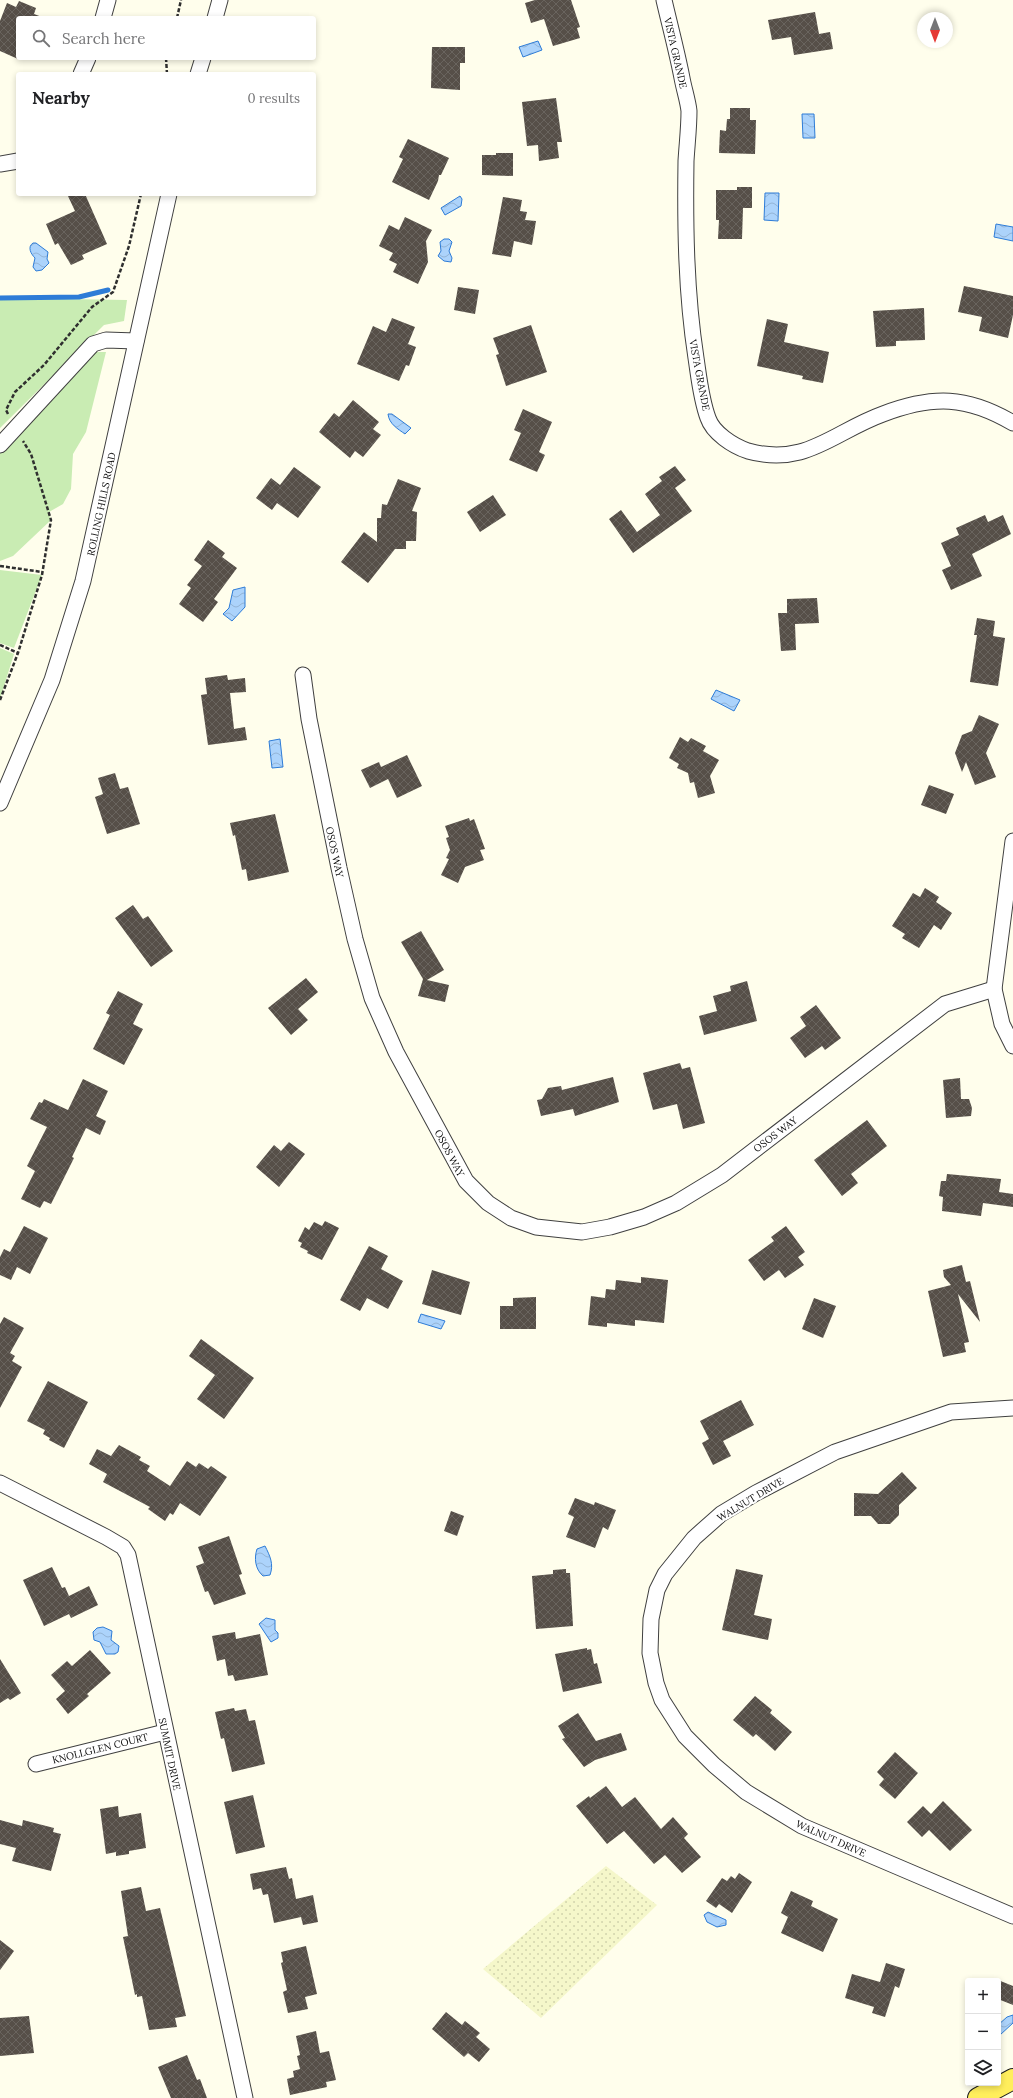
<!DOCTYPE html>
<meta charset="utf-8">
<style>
:root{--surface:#fff;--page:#f2f2f2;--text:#202124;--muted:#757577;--line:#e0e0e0}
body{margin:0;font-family:Lora,serif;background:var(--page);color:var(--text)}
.controls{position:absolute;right:12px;bottom:12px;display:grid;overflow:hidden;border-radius:4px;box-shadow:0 2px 6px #0003}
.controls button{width:36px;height:36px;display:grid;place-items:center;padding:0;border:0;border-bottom:1px solid var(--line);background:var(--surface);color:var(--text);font:20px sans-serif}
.compass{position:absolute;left:917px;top:12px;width:36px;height:36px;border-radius:50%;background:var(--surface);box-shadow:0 2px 6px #0003;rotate:180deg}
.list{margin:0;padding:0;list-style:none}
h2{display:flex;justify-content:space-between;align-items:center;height:52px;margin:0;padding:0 16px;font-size:17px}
h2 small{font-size:13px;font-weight:400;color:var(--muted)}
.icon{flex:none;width:22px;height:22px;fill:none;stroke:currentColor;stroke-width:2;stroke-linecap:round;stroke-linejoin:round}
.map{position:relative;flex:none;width:1013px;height:2098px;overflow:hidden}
.search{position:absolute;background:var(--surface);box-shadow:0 2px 6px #0003;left:16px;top:16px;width:300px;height:44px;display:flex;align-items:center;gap:10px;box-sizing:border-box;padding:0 14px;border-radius:4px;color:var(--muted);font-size:15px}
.panel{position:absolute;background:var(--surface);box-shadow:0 2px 6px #0003;left:16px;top:72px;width:300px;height:124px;border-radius:4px}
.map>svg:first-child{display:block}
.farmland{fill:url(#farmland-dots)}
.grass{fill:#c9ecb3}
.water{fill:url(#water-waves);stroke:#2e7cd7}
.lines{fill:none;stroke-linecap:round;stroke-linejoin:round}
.stream{stroke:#2e7cd7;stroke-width:5}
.building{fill:url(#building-cross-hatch)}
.minor-casing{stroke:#404040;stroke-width:17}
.major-casing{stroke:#1e1e1e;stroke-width:22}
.path{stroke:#2f2f2f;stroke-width:2.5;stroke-dasharray:4 2;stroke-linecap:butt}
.minor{stroke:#fff;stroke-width:15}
.major{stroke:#ffee5c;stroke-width:20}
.labels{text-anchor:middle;stroke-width:4;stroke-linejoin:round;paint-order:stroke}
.street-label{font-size:10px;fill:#0d0d0d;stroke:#fff}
</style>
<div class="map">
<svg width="1013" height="2098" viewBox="0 0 1013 2098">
<defs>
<pattern id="farmland-dots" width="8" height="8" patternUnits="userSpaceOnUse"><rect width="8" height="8" fill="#f5f7ca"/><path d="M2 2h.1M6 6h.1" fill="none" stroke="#d1d3ac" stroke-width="1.8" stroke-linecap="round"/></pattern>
<pattern id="water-waves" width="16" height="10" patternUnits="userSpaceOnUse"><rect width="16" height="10" fill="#acd3fb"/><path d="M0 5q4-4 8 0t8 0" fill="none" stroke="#93b4d6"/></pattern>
<pattern id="building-cross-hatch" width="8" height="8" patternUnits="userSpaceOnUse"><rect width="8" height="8" fill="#564f48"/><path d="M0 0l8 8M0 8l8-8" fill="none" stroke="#69645e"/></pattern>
</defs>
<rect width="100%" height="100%" fill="#fffeec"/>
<path class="farmland" d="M606,1866l51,39 -116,113 -58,-49z"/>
<g class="grass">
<path d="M0,298l127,2 -3,21 -20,4 -104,103z"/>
<path d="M93,352h13l-20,80 -13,22 -2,35 -8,15 -14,8 2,8 -38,36 -13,5v-114z"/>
<path d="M0,570l42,5 -28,73 -14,-5z"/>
<path d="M0,648l14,6 -14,45z"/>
</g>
<g class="water">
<path d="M538,41l4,9 -19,7 -4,-10z"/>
<path d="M802,114h12l1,24h-12z"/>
<path d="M765,193h14l-1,28 -14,-1z"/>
<path d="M460,196l2,3 -1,7 -16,9 -4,-7z"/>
<path d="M996,224l17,3v14l-19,-4z"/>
<path d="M444,239h5l3,3 -3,9 3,7 -1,4 -7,-1 -6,-5 3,-5 -1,-9z"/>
<path d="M33,243h3l12,9 -1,7 2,4 -7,7 -6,1 -3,-4 2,-9c-4,-4 -8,-11 -2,-15z"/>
<path d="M388,414h4l19,14 -6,6c-7,-5 -16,-10 -17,-20z"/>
<path d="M245,587v20l-13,14 -9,-7 6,-6 4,-18z"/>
<path d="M716,690l24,10 -6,11 -23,-12z"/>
<path d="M280,739l3,28 -11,1 -3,-27z"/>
<path d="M421,1314l24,7 -4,8 -23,-7z"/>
<path d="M265,1546c5,10 9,18 5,29l-7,1c-8,-7 -9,-18 -6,-27z"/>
<path d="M266,1618l9,2v10l3,3v5l-7,4 -12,-18z"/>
<path d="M103,1627l9,4 -1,9 8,6 -1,6 -3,2h-9l-6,-12 -6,-2 -1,-8 4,-4z"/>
<path d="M708,1912l18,8v5l-9,2 -10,-5 -3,-7z"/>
<path d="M1013,2015v8l-13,12 -2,-10 9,-8z"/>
</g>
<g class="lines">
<path class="stream" d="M0,298l79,-1 29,-7"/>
</g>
<g class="building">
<path d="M535,0h36l9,27 -3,1 3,10 -27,8 -9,-27 -13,4 -6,-20z"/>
<path d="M19,1l17,7 -2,6 8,3 -24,1v41l-18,-8v-30l7,-18 9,4z"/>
<path d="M815,12l4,22 11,-2 3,17 -39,6 -3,-18 -19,3 -4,-20z"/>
<path d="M432,47h33v16h-5v27l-29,-2z"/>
<path d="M556,98l6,44h-5l2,16 -20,3 -1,-16 -11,1 -5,-44z"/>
<path d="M730,108h20v12h6l-1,34 -36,-1 1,-23 6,1 1,-12h3z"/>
<path d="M408,139l41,19 -8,17h-2l-1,6 -9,19 -37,-18 11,-23 -4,-2z"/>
<path d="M496,153h17v23l-31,-1v-20h14z"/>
<path d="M737,187h15v21h-9l-1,31h-24l1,-19h-3v-30h21z"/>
<path d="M67,194h18l22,50 -25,11 2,4 -13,6 -13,-22 -3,2 -9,-21 29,-13z"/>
<path d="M503,197l19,3 -2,11 7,1 -2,8 11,1 -4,24 -18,-4 -3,16 -19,-3z"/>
<path d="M405,217l27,13 -6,11 2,21 -10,22 -25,-12 4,-8 -8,-4 4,-7 -14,-7 10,-21 10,5z"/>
<path d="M964,286l49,10v19l-5,23 -29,-7 3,-14 -24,-5z"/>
<path d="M458,287l21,3 -4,24 -21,-4z"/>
<path d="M924,308l1,32 -29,1v5l-20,1 -3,-36z"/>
<path d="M392,318l23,9 -7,17 8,3 -7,19 -3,-1 -7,16 -42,-17 16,-38 13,6z"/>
<path d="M767,319l21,5 -4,18 45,10 -6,31 -21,-4 1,-3 -46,-10z"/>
<path d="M531,325l16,47 -41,14 -10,-31 3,-1 -6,-16z"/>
<path d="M353,400l26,22 -6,7 8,6 -18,22 -8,-6 -5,7 -31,-26 15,-19 5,4z"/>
<path d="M523,409l29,13 -13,30 6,3 -8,17 -28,-12 12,-27 -7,-3z"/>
<path d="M675,466l11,14 -11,8 17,23 -59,42 -24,-34 12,-9 16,22 23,-17 -15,-21 17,-13 -3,-4z"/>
<path d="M294,467l27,20 -23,31 -21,-15 -5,7 -16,-12 15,-20 9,7z"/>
<path d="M398,479l23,9 -9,23 5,1 -1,29h-10v8h-11l-27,34 -27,-21 23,-30 13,10v-24h4l1,-14 5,1z"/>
<path d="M493,495l13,20 -26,17 -13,-20z"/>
<path d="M985,515l3,7 15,-7 8,19 -39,20 10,22 -31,14 -9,-20 9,-4 -10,-23 18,-8 -3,-7z"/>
<path d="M208,540l17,13 -3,4 15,11 -23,31 4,3 -15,20 -24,-18 12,-16 -4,-3 15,-19 -8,-6z"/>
<path d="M817,598l2,25 -24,1 1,26 -15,1 -3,-38h9v-14z"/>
<path d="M977,618l18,3 -2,15 12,2 -7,48 -28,-4 7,-47h-3z"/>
<path d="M227,675l1,5 17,-2 1,14 -16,1 4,36 11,-2 2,13 -39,5 -7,-50 6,-1 -2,-16z"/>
<path d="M979,715l20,9 -13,29 10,24 -21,8 -9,-23 -4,10 -7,-19 7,-18 10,-4z"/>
<path d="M680,737l8,5 3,-4 15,8 -3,5 16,9 -9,16 5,17 -17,5 -4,-16 -4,1 -2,-10 -11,-5 2,-4 -10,-6z"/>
<path d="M407,755l15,31 -25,12 -9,-19 -18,9 -9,-18 18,-8 2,5z"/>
<path d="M115,773l5,16 8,-2 12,37 -33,10 -12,-37 8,-3 -5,-16z"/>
<path d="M929,785l25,9 -8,20 -25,-9z"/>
<path d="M275,814l14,58 -41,9 -2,-12 -4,1 -7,-35 -2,1 -3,-13z"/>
<path d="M469,818l1,3 4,-2 11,30 -5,1 4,10 -19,7 -7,16 -17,-8 8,-16 -3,-1 4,-8 -4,-12 3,-1 -4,-11z"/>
<path d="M925,888l14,9 -3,5 16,11 -11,17 -7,-5 -15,23 -17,-10 3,-4 -13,-8 21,-33 7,4z"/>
<path d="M133,905l10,14 5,-3 25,35 -22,16 -36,-49z"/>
<path d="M421,931l23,39 -17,10 22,5 -4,17 -27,-6 5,-17 -22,-37z"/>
<path d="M306,978l12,14 -20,17 10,11 -17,15 -23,-27z"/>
<path d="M747,981l10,40 -53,14 -5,-19 18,-5 -4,-15 18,-5 -1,-5z"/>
<path d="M118,991l25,13 -10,20 10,5 -19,36 -31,-16 17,-34 -4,-2z"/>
<path d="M816,1005l25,33 -16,12 -3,-4 -17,12 -15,-20 16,-12 -6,-9z"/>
<path d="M680,1063l2,6 8,-2 15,56 -22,6 -6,-25 -24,6 -10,-37z"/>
<path d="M613,1077l6,25 -44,14 -2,-7 -32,7 -4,-16 5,-1 6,-11 13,-2 1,4z"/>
<path d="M960,1078l1,21h8l3,9 -1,8 -25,2 -3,-38z"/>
<path d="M83,1079l25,12 -12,25 10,5 -6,14 -14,-7 -14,29 2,1 -23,46 -7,-3 -4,7 -19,-9 14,-28 -8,-5 20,-39 -17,-8 9,-17 3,1 2,-4 24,11z"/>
<path d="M867,1120l20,26 -36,28 7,9 -16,13 -28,-36z"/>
<path d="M289,1142l16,12 -26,33 -23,-20 18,-22 7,6z"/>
<path d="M947,1174l54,5 -2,13 14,2v13l-30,-4 -2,13 -39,-5 1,-14 -4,-1 2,-15h5z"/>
<path d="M325,1221l14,7 -17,32 -15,-7 1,-2 -8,-4 2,-4 -4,-2 7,-14 4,3 5,-8 8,4z"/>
<path d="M24,1226l24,12 -18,36 -13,-7 -6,13 -11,-5v-18l4,-8 6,3z"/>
<path d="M786,1226l19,26 -7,5 6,8 -19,13 -6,-8 -15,11 -16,-21 26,-19 -3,-4z"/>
<path d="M369,1246l19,10 -7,13 22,12 -15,28 -21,-11 -7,13 -20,-11z"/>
<path d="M962,1265l4,17 4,-1 10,41 -22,-28 11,48 -5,1 2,9 -23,5 -15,-66 23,-6 -7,-8 -1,-7z"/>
<path d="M432,1270l38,12 -9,33 -39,-11z"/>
<path d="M641,1277l27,3 -4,43 -29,-3v6l-28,-3v4l-19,-2 3,-29 14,2 1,-9 9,1 1,-10 25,3z"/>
<path d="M536,1297v32h-36v-23h13v-8z"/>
<path d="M814,1298l22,8 -13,32 -21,-9z"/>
<path d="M4,1317l20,11 -14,25 5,3 -3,5 10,6 -22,41v-84z"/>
<path d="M201,1339l53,39 -30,41 -27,-20 18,-24 -26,-19z"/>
<path d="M48,1381l40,21 -24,46 -15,-8 1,-2 -7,-4 2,-4 -18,-9z"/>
<path d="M741,1400l13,25 -31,16 8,15 -18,9 -11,-22 7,-4 -9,-18z"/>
<path d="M119,1445l22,12 -2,3 11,6 -3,5 23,15 17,-25 9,6 3,-4 9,6 3,-3 16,11 -27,39 -20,-13 -7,12 -3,-2 -5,8 -17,-12 2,-2 -47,-25 4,-8 -18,-10 8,-15 14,7z"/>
<path d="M902,1472l15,16 -18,17v10l-9,9h-12l-7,-8h-17v-23l24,1z"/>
<path d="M575,1498l19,7 1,-3 21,8 -8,20 -5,-3 -8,21 -29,-11 8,-20 -6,-3z"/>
<path d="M451,1511l13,5 -7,20 -13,-5z"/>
<path d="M229,1536l13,38 -3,1 7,19 -32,11 -6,-14 -3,1 -9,-26 8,-3 -6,-16z"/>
<path d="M52,1567l10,21 3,-1 4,9 20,-10 9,19 -27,13 -2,-4 -25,12 -21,-46z"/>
<path d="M566,1569v4h4l3,53 -37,3 -4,-53 21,-2v-4z"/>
<path d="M736,1569l27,6 -9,40 18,4 -4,21 -46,-10z"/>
<path d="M235,1632l1,7 24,-5 8,41 -33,6 -2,-6 -5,1 -3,-17 -8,2 -5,-25z"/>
<path d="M587,1648v2l4,-1 3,15 3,-1 5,20 -39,9 -8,-38z"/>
<path d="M90,1650l21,23 -24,21 2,2 -21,18 -12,-15 9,-8 -14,-16 16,-14 5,5z"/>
<path d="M0,1659l21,34 -11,7 -2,-2 -8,5z"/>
<path d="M755,1696l17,14 -2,3 22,19 -17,19 -19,-17 -3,3 -20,-17z"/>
<path d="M234,1708l1,3 11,-2 3,12 6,-1 10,44 -33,8 -8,-34 -3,1 -6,-27z"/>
<path d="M578,1713l18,28 25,-8 6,17 -32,10 -11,7 -22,-28 3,-1 -7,-12z"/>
<path d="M895,1752l23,21 -23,26 -16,-14 5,-6 -7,-7z"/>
<path d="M606,1786l16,21 13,-10 26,32 12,-12 15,17 -4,4 17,19 -19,16 -17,-18 -11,9 -30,-33 -17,13 -31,-38 13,-10 1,2z"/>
<path d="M253,1795l12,52 -29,7 -12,-52z"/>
<path d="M943,1801l29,29 -22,21 -21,-21 -7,7 -15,-15 16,-16 8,8z"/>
<path d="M118,1806l1,11 22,-4 5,35 -17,3v3l-13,2v-4l-10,2 -6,-45z"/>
<path d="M0,1820l22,6 1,-6 31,8 -1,4 8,2 -10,37 -39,-10 4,-13 -16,-4z"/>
<path d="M286,1867l3,12 3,-1 4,21 17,-4 5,27 -15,3 -2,-8 -27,6 -6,-29 -5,1 -2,-7 -8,2 -3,-16z"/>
<path d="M739,1873l13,9 -20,31 -13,-9 -3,4 -10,-7 16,-23 5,3 4,-5 4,3z"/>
<path d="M141,1887l5,24 14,-3 7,29 19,79 -11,2 2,9 -28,3 -7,-34 -5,1v-3l-2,1 -12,-58 5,-1 -7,-45z"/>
<path d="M791,1891l22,10 -2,5 27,13 -15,33 -42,-19 7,-16 -7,-4z"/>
<path d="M0,1940l14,11 -14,19z"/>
<path d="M306,1946l11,48 -12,3 3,12 -20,4 -5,-21 4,-2 -6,-27 2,-1 -2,-10z"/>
<path d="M886,1963l19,6 -6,19 -4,-2 -10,31 -13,-4 2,-6 -29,-9 7,-24 28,8z"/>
<path d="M998,1980l15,6v19l-15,-6z"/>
<path d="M446,2012l16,13 3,-4 15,12 -4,4 14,12 -11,13 -11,-9 -4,4 -32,-28z"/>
<path d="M29,2016l5,37 -34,3v-38z"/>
<path d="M316,2031l4,22 9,-2 7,29 -10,2 1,5 -37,8 -3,-16 7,-2 -1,-6 7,-2 -3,-13 3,-1 -4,-19z"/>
<path d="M187,2055l10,25 3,-1 7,19h-36l-13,-31z"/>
</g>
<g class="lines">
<defs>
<g id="minor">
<path d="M664,0c6,26 13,52 18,78 2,11 6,23 7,33 0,17 -2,33 -3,50 -1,66 0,132 10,197 3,20 5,41 12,60 5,15 25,28 40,33 58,16 85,-19 135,-37 50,-19 84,-18 130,9"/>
<path d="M103,18l5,-18"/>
<path d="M215,18l5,-18"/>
<path d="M81,74l7,-16"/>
<path d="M198,74l5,-16"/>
<path d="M0,164l18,-3"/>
<path d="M0,445l93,-101 13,-4 30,1"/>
<path d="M303,675l6,44 30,149 16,71 17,59 24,54 70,129 22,22 23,15 25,9 46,5 28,-5 34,-10 32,-14 46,-28 223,-171 49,-15"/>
<path d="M0,803l52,-123 31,-99 86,-387"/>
<path d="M1013,841l-19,148 8,35 11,22"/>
<path d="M1013,1408l-62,4 -116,40 -79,41 -35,21 -27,24 -29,36 -8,16 -6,29 -1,34 6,30 6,17 23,36 29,29 32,27 56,34 211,90"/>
<path d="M0,1483l106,54 17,10 5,8 117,543"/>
<path d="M36,1764l129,-32"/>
</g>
<path id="major" d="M978,2098l35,-19"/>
</defs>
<use href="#minor" class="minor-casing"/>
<use href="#major" class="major-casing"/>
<g class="path">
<path d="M177,18l4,-18"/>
<path d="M166,58l1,16"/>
<path d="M8,414l-2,-4 9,-18 29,-27 48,-58 21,-15 16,-46 12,-52"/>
<path d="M0,566l42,6"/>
<path d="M0,645l18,8"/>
<path d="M0,700l18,-47 24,-78 9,-55 -20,-66 -8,-13"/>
</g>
<use href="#minor" class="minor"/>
<use href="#major" class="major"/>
</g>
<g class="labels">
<g class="street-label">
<text transform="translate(676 53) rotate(77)" y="4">VISTA GRANDE</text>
<text transform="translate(700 375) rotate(79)" y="4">VISTA GRANDE</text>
<text transform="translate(101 504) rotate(-78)" y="4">ROLLING HILLS ROAD</text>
<text transform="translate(335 852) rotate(78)" y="4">OSOS WAY</text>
<text transform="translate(775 1134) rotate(-37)" y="4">OSOS WAY</text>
<text transform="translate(450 1153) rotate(62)" y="4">OSOS WAY</text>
<text transform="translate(750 1499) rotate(-31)" y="4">WALNUT DRIVE</text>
<text transform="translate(100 1748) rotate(-14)" y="4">KNOLLGLEN COURT</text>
<text transform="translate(170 1754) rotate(78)" y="4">SUMMIT DRIVE</text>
<text transform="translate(831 1838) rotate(24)" y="4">WALNUT DRIVE</text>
</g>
</g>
</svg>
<div class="controls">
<button>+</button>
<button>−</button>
<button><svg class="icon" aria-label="layers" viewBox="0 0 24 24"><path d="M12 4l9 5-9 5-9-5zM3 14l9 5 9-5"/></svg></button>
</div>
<svg class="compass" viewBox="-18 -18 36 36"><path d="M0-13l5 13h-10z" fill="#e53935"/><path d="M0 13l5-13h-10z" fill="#757577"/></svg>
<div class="search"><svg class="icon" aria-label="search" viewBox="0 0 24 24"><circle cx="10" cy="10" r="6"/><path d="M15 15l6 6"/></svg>Search here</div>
<section class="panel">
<h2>Nearby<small>0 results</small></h2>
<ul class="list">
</ul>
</section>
</div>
